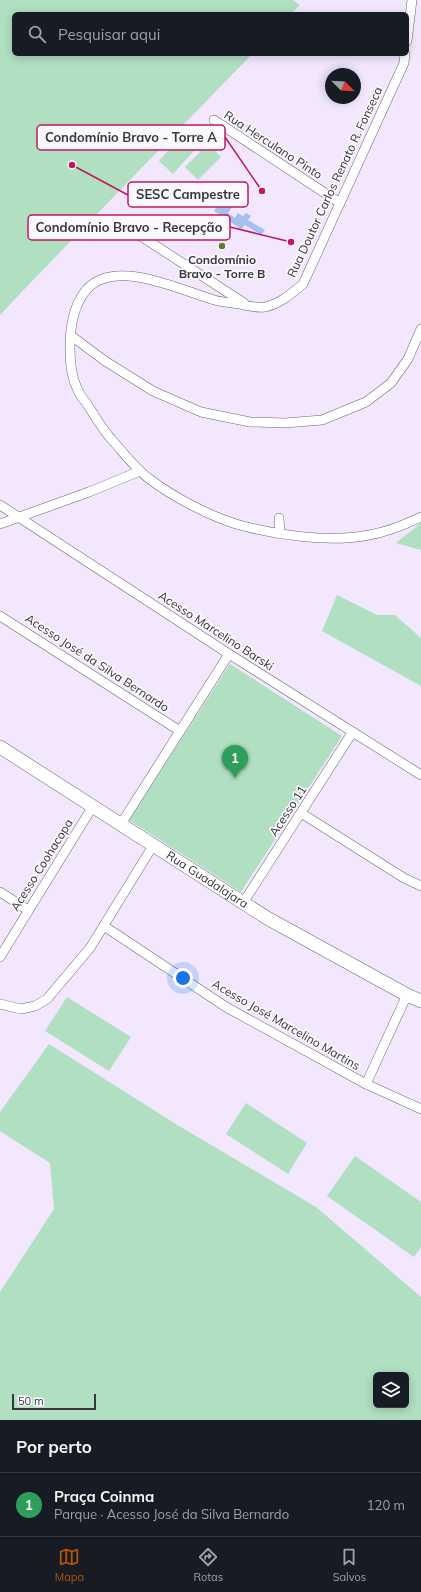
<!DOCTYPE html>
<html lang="pt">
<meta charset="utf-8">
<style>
:root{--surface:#171b24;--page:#242831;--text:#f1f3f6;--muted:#9ea1a6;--line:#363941;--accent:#b45309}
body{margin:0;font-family:Mulish,sans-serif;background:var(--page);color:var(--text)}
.controls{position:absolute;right:12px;bottom:12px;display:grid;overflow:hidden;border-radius:6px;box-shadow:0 2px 10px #0003}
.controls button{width:36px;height:36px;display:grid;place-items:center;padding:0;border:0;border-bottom:1px solid var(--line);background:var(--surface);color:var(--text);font:20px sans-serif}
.compass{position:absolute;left:325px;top:68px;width:36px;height:36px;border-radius:50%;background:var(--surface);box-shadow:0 2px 10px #0003;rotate:114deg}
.scale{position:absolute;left:12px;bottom:10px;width:84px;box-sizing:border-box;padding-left:4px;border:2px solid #39353d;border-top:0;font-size:11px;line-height:14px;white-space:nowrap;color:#39353d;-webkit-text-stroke:3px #faf8fc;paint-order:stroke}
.you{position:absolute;left:183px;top:978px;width:14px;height:14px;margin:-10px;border:3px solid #fff;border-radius:50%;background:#1a73e8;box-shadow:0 0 0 6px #1a73e833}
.badge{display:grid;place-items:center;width:26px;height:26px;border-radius:50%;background:var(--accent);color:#fff;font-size:13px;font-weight:700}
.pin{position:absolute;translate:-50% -33px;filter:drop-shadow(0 1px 2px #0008)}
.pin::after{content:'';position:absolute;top:21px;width:14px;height:12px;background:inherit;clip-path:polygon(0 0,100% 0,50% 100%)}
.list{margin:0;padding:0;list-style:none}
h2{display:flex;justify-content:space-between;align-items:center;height:52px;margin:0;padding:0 16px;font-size:17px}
h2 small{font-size:13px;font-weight:400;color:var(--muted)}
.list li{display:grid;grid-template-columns:26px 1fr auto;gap:12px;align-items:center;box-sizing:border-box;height:64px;padding:0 16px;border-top:1px solid var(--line)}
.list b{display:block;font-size:15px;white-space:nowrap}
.list p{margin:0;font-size:13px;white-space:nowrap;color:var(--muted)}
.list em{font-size:13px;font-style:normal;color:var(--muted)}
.icon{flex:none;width:22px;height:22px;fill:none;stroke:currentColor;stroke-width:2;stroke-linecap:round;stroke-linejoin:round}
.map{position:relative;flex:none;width:421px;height:1420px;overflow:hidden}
.search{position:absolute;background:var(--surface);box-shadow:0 2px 10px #0003;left:12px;right:12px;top:12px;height:44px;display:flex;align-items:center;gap:10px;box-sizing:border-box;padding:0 14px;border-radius:6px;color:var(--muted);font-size:15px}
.sheet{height:116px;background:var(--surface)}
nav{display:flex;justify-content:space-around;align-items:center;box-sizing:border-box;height:56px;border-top:1px solid var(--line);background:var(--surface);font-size:11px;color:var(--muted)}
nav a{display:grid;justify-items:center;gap:2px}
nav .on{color:var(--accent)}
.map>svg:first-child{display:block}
.green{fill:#b0dfc2;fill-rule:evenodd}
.water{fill:#a5bfef}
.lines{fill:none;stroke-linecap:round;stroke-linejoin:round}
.minor-casing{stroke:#6d6476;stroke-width:10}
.secondary-casing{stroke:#6d6476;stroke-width:14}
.minor{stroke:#fff;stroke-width:9}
.secondary{stroke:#fff;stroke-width:13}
.poi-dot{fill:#5f7c31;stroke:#faf8fc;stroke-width:1.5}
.labels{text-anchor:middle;stroke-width:3.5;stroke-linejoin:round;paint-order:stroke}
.street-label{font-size:12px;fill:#39353d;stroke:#faf8fc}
.poi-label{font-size:12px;font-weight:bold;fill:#39353d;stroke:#faf8fc}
.leader{fill:none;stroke:#c2185b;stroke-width:1.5}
.callout-dot{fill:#c2185b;stroke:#faf8fc;stroke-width:1.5}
.callout{fill:#faf8fc;stroke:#c2185b;stroke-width:1.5}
.callout-label{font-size:13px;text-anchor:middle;font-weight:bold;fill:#39353d}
</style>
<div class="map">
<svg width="421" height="1420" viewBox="0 0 421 1420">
<rect width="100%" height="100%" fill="#f2e7fc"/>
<g class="green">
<path d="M0,0h293l7,5 -9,9h-277v40h238l-216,223 -36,38z"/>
<path d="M186,130l14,14 -27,30 -14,-13z"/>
<path d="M208,144l13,13 -23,23 -13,-13z"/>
<path d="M421,523v27l-25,-7z"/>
<path d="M337,595l40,20h18l26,23v48l-99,-55z"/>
<path d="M230,664l112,72 -101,156 -112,-72z"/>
<path d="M67,997l64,40 -22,34 -64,-40z"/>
<path d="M49,1044l130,82 137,81 105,90v123h-421v-128l54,-83 -4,-46 -50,-32v-19zM376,1375h30v30h-30z"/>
<path d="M246,1103l61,40 -19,31 -62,-40z"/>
<path d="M355,1156l66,46v45l-7,10 -87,-61z"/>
</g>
<path class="water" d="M223,197l11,7 -6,9 7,5 3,-5 5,3 3,-3 5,3 -3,4 17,10 -4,5 -16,-10 -4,4 -27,-18z"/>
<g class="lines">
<defs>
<g id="minor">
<path d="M407,41l5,-41"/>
<path d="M405,54l-1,9 -101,221c-11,9 -23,20 -38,23 -8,1 -18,-1 -26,-3 -8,-1 -17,-2 -25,-4 -34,-10 -98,-42 -127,-11 -14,16 -17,39 -17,59 0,13 1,28 7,40 2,6 6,11 10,16 8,12 15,25 25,36 12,13 24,30 39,40 22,17 59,36 85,44 40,11 92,19 133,11 18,-3 35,-10 52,-18"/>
<path d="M214,120l126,83"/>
<path d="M116,220l128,83"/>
<path d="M70,335l35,26 48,30 48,21 49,10 35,1 37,-3 44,-18 25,-19 17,-24 13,-30"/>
<path d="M0,505l229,149 192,121"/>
<path d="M279,518l1,15"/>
<path d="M0,524l89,-32 51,-21"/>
<path d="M0,616l180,115"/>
<path d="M301,813l103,65 17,8"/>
<path d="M121,824l108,-170"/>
<path d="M0,892l28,18"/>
<path d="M243,903l109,-170"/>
<path d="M104,926l122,81 140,77 55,25"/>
<path d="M0,957l93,-151"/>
<path d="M0,1004l21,5 14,-3 12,-7 43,-51 64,-104"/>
<path d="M366,1084l41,-89"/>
</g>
<g id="secondary">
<path id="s1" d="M0,747l267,171 140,77 14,6"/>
</g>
</defs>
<use href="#minor" class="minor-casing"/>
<use href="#secondary" class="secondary-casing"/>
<use href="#minor" class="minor"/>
<use href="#secondary" class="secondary"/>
</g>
<circle class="poi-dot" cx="222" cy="246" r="4"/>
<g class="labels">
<g class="street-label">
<text transform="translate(273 145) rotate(33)" y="4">Rua Herculano Pinto</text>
<text transform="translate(335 182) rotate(-65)" y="4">Rua Doutor Carlos Renato R. Fonseca</text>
<text transform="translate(216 631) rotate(33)" y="4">Acesso Marcelino Barski</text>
<text transform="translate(97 663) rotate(33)" y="4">Acesso José da Silva Bernardo</text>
<text transform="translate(288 811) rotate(-57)" y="4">Acesso 11</text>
<text transform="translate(42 865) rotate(-58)" y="4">Acesso Coohacopa</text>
<text dy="4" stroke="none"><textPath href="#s1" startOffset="246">Rua Guadalajara</textPath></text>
<text transform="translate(286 1025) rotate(30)" y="4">Acesso José Marcelino Martins</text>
</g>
<g class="poi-label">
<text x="222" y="264">Condomínio<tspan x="222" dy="14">Bravo - Torre B</tspan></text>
</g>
</g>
<path class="leader" d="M262 191L225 137M72 165L128 195M291 242L230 227"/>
<g class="callout-dot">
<circle cx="262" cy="191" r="4"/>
<circle cx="72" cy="165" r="4"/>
<circle cx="291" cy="242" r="4"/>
</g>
<g class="callout">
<rect x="37" y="125" width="188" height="25" rx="4"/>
<rect x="128" y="182" width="120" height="25" rx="4"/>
<rect x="28" y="215" width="202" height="25" rx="4"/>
</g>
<g class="callout-label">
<text x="131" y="142">Condomínio Bravo - Torre A</text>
<text x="188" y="199">SESC Campestre</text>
<text x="129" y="232">Condomínio Bravo - Recepção</text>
</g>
</svg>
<div class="controls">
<button><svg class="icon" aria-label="layers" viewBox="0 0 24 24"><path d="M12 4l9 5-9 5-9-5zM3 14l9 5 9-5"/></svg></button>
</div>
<svg class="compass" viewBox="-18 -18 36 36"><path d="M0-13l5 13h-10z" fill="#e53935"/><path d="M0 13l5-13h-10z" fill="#9ea1a6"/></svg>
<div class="scale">50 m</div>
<div class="you"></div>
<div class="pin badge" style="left:235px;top:778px;background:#2e9e5b">1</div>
<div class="search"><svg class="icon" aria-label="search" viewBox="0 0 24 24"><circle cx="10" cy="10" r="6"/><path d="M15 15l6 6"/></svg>Pesquisar aqui</div>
</div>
<section class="sheet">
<h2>Por perto<small></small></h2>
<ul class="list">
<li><span class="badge" style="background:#2e9e5b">1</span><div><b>Praça Coinma</b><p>Parque · Acesso José da Silva Bernardo</p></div><em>120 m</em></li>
</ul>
</section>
<nav>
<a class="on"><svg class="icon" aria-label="map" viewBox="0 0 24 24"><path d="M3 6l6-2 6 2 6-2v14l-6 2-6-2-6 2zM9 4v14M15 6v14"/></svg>Mapa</a>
<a><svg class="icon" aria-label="directions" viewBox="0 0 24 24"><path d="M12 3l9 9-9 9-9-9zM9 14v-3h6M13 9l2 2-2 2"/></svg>Rotas</a>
<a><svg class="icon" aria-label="saved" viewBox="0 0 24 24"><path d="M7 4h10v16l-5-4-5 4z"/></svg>Salvos</a>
</nav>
